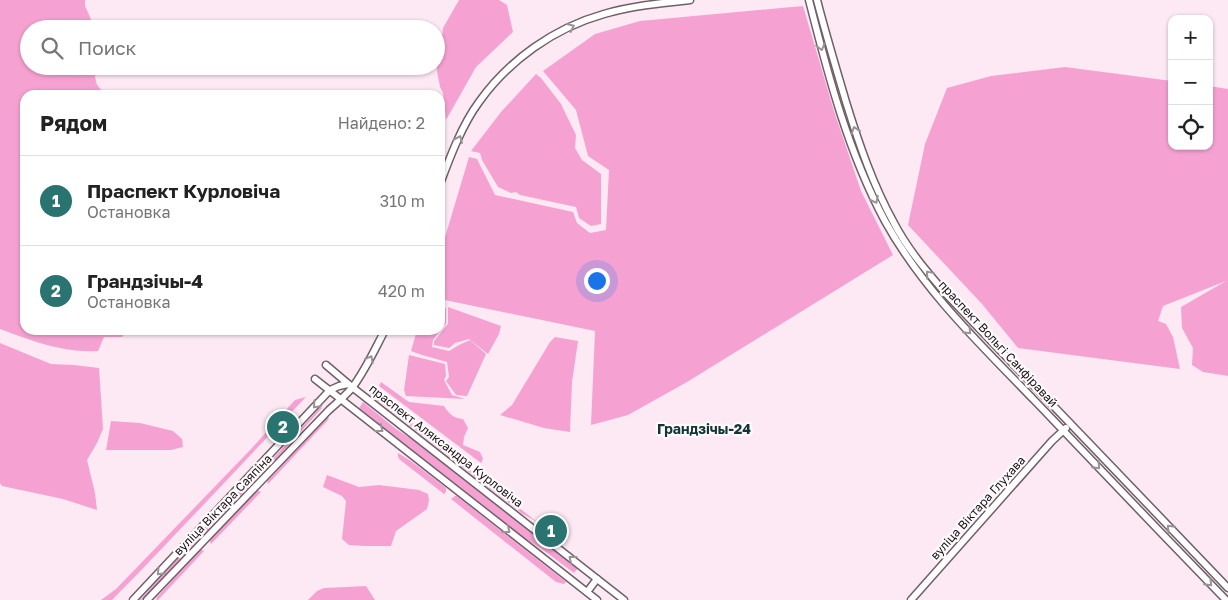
<!DOCTYPE html>
<html lang="ru">
<meta charset="utf-8">
<style>
:root{--surface:#fff;--page:#f2f2f2;--text:#222;--muted:#767676;--line:#e0e0e0;--accent:#297371}
body{margin:0;font-family:"Golos Text",sans-serif;background:var(--page);color:var(--text)}
.controls{position:absolute;right:15px;top:15px;display:grid;overflow:hidden;border-radius:10px;box-shadow:0 1px 4px #0004}
.controls button{width:45px;height:45px;display:grid;place-items:center;padding:0;border:0;border-bottom:1px solid var(--line);background:var(--surface);color:var(--text);font:25px sans-serif}
.you{position:absolute;left:596px;top:280px;width:18px;height:18px;margin:-12px;border:4px solid #fff;border-radius:50%;background:#1a73e8;box-shadow:0 0 0 8px #1a73e833}
.badge{display:grid;place-items:center;width:32px;height:32px;border-radius:50%;background:var(--accent);color:#fff;font-size:16px;font-weight:700}
.pin{position:absolute;translate:-50% -50%;border:2px solid #fff;box-shadow:0 1px 5px #0006}
.list{margin:0;padding:0;list-style:none}
h2{display:flex;justify-content:space-between;align-items:center;height:65px;margin:0;padding:0 20px;font-size:21px}
h2 small{font-size:16px;font-weight:400;color:var(--muted)}
.list li{display:grid;grid-template-columns:32px 1fr auto;gap:15px;align-items:center;box-sizing:border-box;height:90px;padding:0 20px;border-top:1px solid var(--line)}
.list b{display:block;font-size:19px;white-space:nowrap}
.list p{margin:0;font-size:16px;white-space:nowrap;color:var(--muted)}
.list em{font-size:16px;font-style:normal;color:var(--muted)}
.icon{flex:none;width:28px;height:28px;fill:none;stroke:currentColor;stroke-width:2;stroke-linecap:round;stroke-linejoin:round}
.map{position:relative;flex:none;width:1228px;height:600px;overflow:hidden}
.search{position:absolute;background:var(--surface);box-shadow:0 1px 4px #0004;left:20px;top:20px;width:425px;height:55px;display:flex;align-items:center;gap:12px;box-sizing:border-box;padding:0 18px;border-radius:28px;color:var(--muted);font-size:19px}
.panel{position:absolute;background:var(--surface);box-shadow:0 1px 4px #0004;left:20px;top:90px;width:425px;height:245px;border-radius:15px}
.map>svg:first-child{display:block}
.green{fill:#f5a2d2}
.lines{fill:none;stroke-linecap:round;stroke-linejoin:round}
.minor-casing{stroke:#6f5f68;stroke-width:9}
.minor{stroke:#fff;stroke-width:6}
.oneway{stroke:#979496}
.labels{text-anchor:middle;stroke-width:4.5;stroke-linejoin:round;paint-order:stroke}
.street-label{font-size:12px;fill:#181215;stroke:#fffbfd}
.neighbourhood-label{font-size:14px;font-weight:bold;fill:#143636;stroke:#fffbfd}
</style>
<div class="map">
<svg width="1228" height="600" viewBox="0 0 1228 600">
<rect width="100%" height="100%" fill="#fce9f3"/>
<g class="green">
<path d="M0,0h85v6l9,20v3h-65v37h66c0,16 0,22 15,29h-85v235h102l-5,7h-18l-6,14c-36,2 -65,-10 -98,-22z"/>
<path d="M459,0h40l8,5 6,27 -37,35 -30,53 -3,-27 -3,-6 -3,-16v-15l4,-11 2,-17z"/>
<path d="M803,6l31,105 27,80 32,64 -206,127 -59,33 -37,10 4,-94 -155,-32v-45l29,-97 8,2 18,36 78,17 4,11 13,10 16,-3 3,-60 -21,-14 -12,-46 -33,-39 52,-37 45,-13z"/>
<path d="M1065,67l107,14v65h37v-60l19,3v287l-25,-4 -11,-7 1,-17 -11,-20 -1,-21 45,-26 -63,25 -5,15 8,3 7,13 7,32 -162,-21 -36,-44 -74,-79 17,-81 22,-56 44,-12z"/>
<path d="M536,74l5,4 20,26 15,31 -1,13 7,12 19,14v50l-10,2 -12,-8 -3,-11 -56,-12 -4,-3 -5,1 -13,-6 -16,-27 -2,-7 -9,-2 30,-39z"/>
<path d="M440,306l6,2v15l-13,17 -1,7 17,4 10,-6 11,-5 16,14 -19,42 -11,-1 -10,-14 3,-4 -2,-15 -25,-7 -11,-4 6,-21h23z"/>
<path d="M448,307l53,19 -2,8 -11,20 -19,-15 -14,4 -6,5 -15,-3v-4l14,-17z"/>
<path d="M555,337l23,4 -6,41 -2,50 -26,-4 -44,-13 12,-10 38,-63z"/>
<path d="M0,343l51,21 23,1 25,3 4,61 -6,14 -10,17 8,33 2,17 -34,-11 -61,-13 -2,-3z"/>
<path d="M409,355l36,9 1,12 -2,4 8,15 13,4 -59,-3 -2,-6z"/>
<path d="M381,382l28,20 35,4c5,8 9,12 19,13l5,9 -4,9 -1,8 17,7 3,7 -2,4 -102,-77z"/>
<path d="M370,392h3l164,130 -16,-9 -153,-120z"/>
<path d="M306,397c-65,67 -128,136 -194,203h-11l15,-11 136,-141 43,-48z"/>
<path d="M363,402l33,27 20,13 162,126 -4,5 -32,-24 -16,-10 -167,-131z"/>
<path d="M320,407l2,1 -37,41 -143,151h-2c58,-66 122,-127 180,-193z"/>
<path d="M327,417l2,1 -1,2 -60,64 -1,-3 8,-8z"/>
<path d="M111,421l29,2 33,8 9,8 1,8 -12,3h-65z"/>
<path d="M398,453c17,10 32,22 48,35v4l-2,2 -45,-35 -1,-3z"/>
<path d="M327,475l32,12 20,-2 40,5 9,4 1,6 -2,9 -31,22 -5,15h-27l-15,-1 -7,-6 4,-38 -4,-5 -19,-9z"/>
<path d="M257,490l4,2 -50,52 -1,-2v-2l5,-7z"/>
<path d="M455,496h2l109,86 -2,2 -8,-2 -105,-83z"/>
<path d="M200,550h2l2,1 -46,49h-2l1,-3z"/>
<path d="M366,586l9,14h-67l9,-9 7,-3z"/>
</g>
<g class="lines">
<defs>
<g id="minor">
<path d="M809,0c19,75 39,152 76,221 38,69 96,124 150,180 63,66 127,133 191,199"/>
<path d="M817,0c9,35 19,68 29,102 13,42 27,83 48,121 14,27 34,50 54,73l280,292"/>
<path d="M440,184c10,-27 22,-59 39,-82 30,-42 75,-74 125,-88 27,-8 57,-11 86,-14"/>
<path d="M326,365l26,22 272,213"/>
<path d="M315,379l282,221"/>
<path d="M587,592l10,-13"/>
<path d="M133,600l197,-210 9,-4 9,-2"/>
<path d="M147,600l182,-190c8,-7 16,-14 23,-22 13,-17 23,-39 33,-58"/>
<path d="M911,600l141,-159 14,-13"/>
</g>
</defs>
<use href="#minor" class="minor-casing"/>
<use href="#minor" class="minor"/>
</g>
<defs><path id="oneway-chevron" d="M-2-3.5L2.5 0L-2 3.5" fill="none" stroke-width="1.6" stroke-linecap="round" stroke-linejoin="round" transform="scale(1.25)"/></defs>
<g class="oneway">
<use href="#oneway-chevron" transform="translate(571 27) rotate(-25)"/>
<use href="#oneway-chevron" transform="translate(821 47) rotate(75)"/>
<use href="#oneway-chevron" transform="translate(855 130) rotate(-109)"/>
<use href="#oneway-chevron" transform="translate(459 139) rotate(-66)"/>
<use href="#oneway-chevron" transform="translate(875 200) rotate(63)"/>
<use href="#oneway-chevron" transform="translate(929 274) rotate(-130)"/>
<use href="#oneway-chevron" transform="translate(968 331) rotate(46)"/>
<use href="#oneway-chevron" transform="translate(370 359) rotate(-61)"/>
<use href="#oneway-chevron" transform="translate(316 405) rotate(133)"/>
<use href="#oneway-chevron" transform="translate(380 429) rotate(38)"/>
<use href="#oneway-chevron" transform="translate(1097 466) rotate(46)"/>
<use href="#oneway-chevron" transform="translate(1170 528) rotate(-134)"/>
<use href="#oneway-chevron" transform="translate(507 530) rotate(38)"/>
<use href="#oneway-chevron" transform="translate(572 559) rotate(-142)"/>
<use href="#oneway-chevron" transform="translate(160 572) rotate(133)"/>
<use href="#oneway-chevron" transform="translate(1209 583) rotate(46)"/>
</g>
<g class="labels">
<g class="street-label">
<text transform="translate(998 344) rotate(47)" y="4">праспект Вольгі Санфіравай</text>
<text transform="translate(446 446) rotate(38)" y="4">праспект Аляксандра Курловіча</text>
<text transform="translate(223 505) rotate(-46)" y="4">вуліца Віктара Саяпіна</text>
<text transform="translate(978 508) rotate(-48)" y="4">вуліца Віктара Глухава</text>
</g>
<g class="neighbourhood-label">
<text x="704" y="434">Грандзічы-24</text>
</g>
</g>
</svg>
<div class="controls">
<button>+</button>
<button>−</button>
<button><svg class="icon" aria-label="locate" viewBox="0 0 24 24"><circle cx="12" cy="12" r="6"/><path d="M12 2v4M12 18v4M2 12h4M18 12h4"/></svg></button>
</div>
<div class="you"></div>
<div class="pin badge" style="left:551px;top:531px">1</div>
<div class="pin badge" style="left:283px;top:427px">2</div>
<div class="search"><svg class="icon" aria-label="search" viewBox="0 0 24 24"><circle cx="10" cy="10" r="6"/><path d="M15 15l6 6"/></svg>Поиск</div>
<section class="panel">
<h2>Рядом<small>Найдено: 2</small></h2>
<ul class="list">
<li><span class="badge">1</span><div><b>Праспект Курловіча</b><p>Остановка</p></div><em>310 m</em></li>
<li><span class="badge">2</span><div><b>Грандзічы-4</b><p>Остановка</p></div><em>420 m</em></li>
</ul>
</section>
</div>
